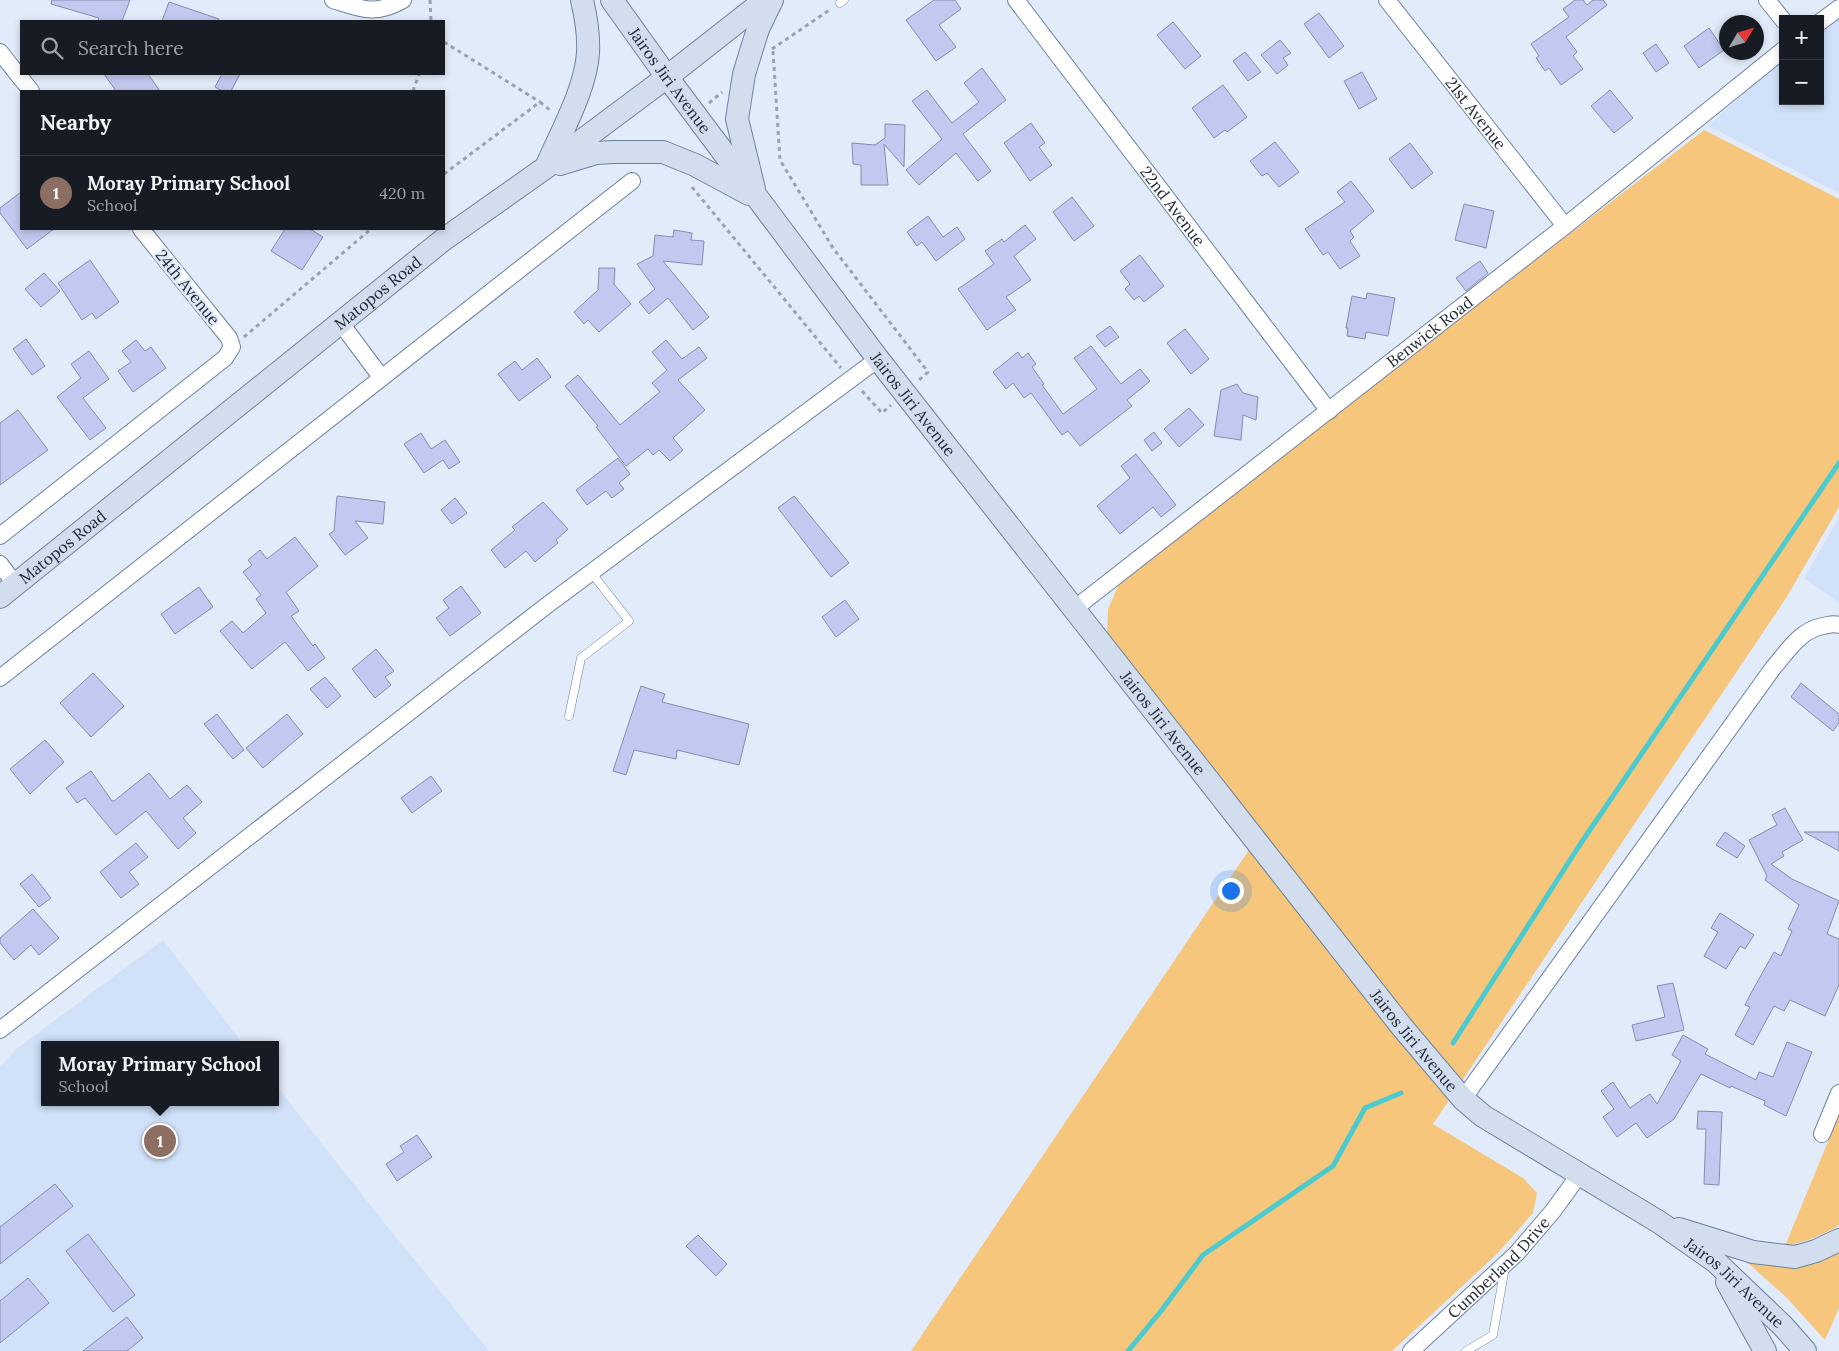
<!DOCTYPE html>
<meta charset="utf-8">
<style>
:root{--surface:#171b24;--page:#20242c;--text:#f1f3f6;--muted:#9ea1a6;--line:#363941;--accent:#0f766e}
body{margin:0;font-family:Lora,serif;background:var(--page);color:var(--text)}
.controls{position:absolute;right:15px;top:15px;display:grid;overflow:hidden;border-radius:0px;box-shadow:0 2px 8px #0003}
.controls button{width:45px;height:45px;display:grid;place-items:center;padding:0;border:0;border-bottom:1px solid var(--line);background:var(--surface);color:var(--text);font:25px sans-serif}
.compass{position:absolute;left:1719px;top:15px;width:45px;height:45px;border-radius:50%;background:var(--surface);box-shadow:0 2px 8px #0003;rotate:52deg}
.you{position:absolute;left:1230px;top:890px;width:18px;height:18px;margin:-12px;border:4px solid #fff;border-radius:50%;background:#1a73e8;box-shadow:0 0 0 8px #1a73e833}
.badge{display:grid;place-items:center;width:32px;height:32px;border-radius:50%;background:var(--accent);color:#fff;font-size:16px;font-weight:700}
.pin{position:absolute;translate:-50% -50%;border:2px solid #fff;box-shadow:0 1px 5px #0006}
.popup{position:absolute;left:41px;top:1041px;width:238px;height:65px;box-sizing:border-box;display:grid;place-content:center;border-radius:0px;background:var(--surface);filter:drop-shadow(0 1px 4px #0005);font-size:16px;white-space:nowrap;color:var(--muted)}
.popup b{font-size:19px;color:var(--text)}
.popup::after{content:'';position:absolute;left:50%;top:100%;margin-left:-10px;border:10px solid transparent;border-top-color:var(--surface)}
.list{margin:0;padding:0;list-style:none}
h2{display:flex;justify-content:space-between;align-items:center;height:65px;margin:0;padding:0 20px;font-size:21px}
h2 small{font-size:16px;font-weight:400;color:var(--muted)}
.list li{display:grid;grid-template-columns:32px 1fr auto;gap:15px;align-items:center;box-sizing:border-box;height:75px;padding:0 20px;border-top:1px solid var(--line)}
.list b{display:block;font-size:19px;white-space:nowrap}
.list p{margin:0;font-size:16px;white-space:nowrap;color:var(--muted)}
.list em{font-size:16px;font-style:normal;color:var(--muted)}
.icon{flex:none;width:28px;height:28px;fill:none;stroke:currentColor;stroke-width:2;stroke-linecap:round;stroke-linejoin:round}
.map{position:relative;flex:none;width:1839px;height:1351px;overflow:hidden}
.search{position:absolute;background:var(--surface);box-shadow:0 2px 8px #0003;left:20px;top:20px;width:425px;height:55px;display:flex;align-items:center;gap:12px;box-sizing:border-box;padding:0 18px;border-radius:0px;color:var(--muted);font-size:19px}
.panel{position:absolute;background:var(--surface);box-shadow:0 2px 8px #0003;left:20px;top:90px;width:425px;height:140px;border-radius:0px}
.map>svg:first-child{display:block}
.built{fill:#d0e1f9}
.green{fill:#f5c67b}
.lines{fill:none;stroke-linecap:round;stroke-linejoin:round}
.stream{stroke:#4bcbcf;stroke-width:5}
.building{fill:#c2c9f0;stroke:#868caf}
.service-casing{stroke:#6d82a1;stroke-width:9}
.minor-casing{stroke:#6d82a1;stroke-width:18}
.secondary-casing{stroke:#6d82a1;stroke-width:24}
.path{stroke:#9aa2b0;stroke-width:3;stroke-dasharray:4 4;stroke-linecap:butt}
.service{stroke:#fff;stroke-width:8}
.minor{stroke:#fff;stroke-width:16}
.secondary{stroke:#d2dded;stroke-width:22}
.labels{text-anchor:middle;stroke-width:5;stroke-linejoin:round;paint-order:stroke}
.street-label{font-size:16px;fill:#1d2532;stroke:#e2ebf9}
</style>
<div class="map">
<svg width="1839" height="1351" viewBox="0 0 1839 1351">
<rect width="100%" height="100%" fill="#e2ebf9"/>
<g class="built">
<path d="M1839,7v186l-131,-67 75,-68v43h37v-77z"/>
<path d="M1839,518v85l-35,-25z"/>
<path d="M163,940l81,105h-199v57h230v-18l103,131 111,136h-489v-284l15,-17z"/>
</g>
<g class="green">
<path d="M1704,130l135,69v308l-53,91 -353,526 90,54 14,15 -4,20 -35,40 -106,98h-481l350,-519 -154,-197 1,-26 12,-27z"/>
<path d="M1839,1115v110c-17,11 -35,17 -54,21z"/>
<path d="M1839,1247v61l-14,32 -39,-43 -47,-42z"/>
</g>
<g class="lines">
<g class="stream">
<path d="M1453,1043l126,-197 260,-383"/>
<path d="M1128,1351l33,-40 42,-56 130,-89 32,-58 36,-15"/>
</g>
</g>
<g class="building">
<path d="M52,0h78l-8,21h-24l1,-3 -48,-14z"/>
<path d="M934,0h21l6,9 -22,16 17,22 -20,14 -30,-41z"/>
<path d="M1575,0h8l4,5 6,-5h10l4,5 -41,32 11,15 -4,4 10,13 -22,16 -12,-17 -4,3 -9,-13 3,-2 -8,-12 38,-27 -6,-8z"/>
<path d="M169,2l50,17v2h-57z"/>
<path d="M1319,13l25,33 -15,12 -25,-34z"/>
<path d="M1173,22l28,34 -16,13 -28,-34z"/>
<path d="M1709,28l15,22 -25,18 -15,-22z"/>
<path d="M1280,40l11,13 -8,5 5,7 -11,9 -16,-19z"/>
<path d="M1656,44l13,19 -13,9 -13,-19z"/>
<path d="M1245,52l16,20 -13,9 -15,-20z"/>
<path d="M982,68l24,32 -43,34 28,37 -13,10 -22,-28 -37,32 -13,-15 36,-31 -30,-38 15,-11 25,33 27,-21 -15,-19z"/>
<path d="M1362,72l15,27 -18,10 -15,-28z"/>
<path d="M104,74h44l12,17h-44z"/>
<path d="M222,74h18l-9,17h-9l-7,-4z"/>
<path d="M1223,85l24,32 -20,15 -2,-2 -11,8 -22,-30z"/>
<path d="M1610,90l23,28 -19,15 -23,-27z"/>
<path d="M1031,123l14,20 -6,4 13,18 -22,16 -26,-38z"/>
<path d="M885,124l20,1 -1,42 -20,-23 4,41h-27v-20l-8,-1 -1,-21 23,2 10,-7z"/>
<path d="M1275,142l24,30 -20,15 -12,-14 -5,3 -12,-15z"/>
<path d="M1410,143l23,30 -21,16 -23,-30z"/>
<path d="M1351,181l23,30 -24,20 4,6 -4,4 10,15 -20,13 -12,-17 -5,3 -18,-26 40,-27 -8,-10z"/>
<path d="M21,192v37h33l-27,20 -27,-36v-5z"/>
<path d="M1072,197l22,29 -20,15 -21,-29z"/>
<path d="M1464,204l30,7 -8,37 -31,-8z"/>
<path d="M928,216l15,21 14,-10 8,12 -29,22 -14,-19 -5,4 -10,-14z"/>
<path d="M1025,225l11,14 -22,17 17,24 -25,17 10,13 -29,20 -29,-41 36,-25 -9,-13 17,-12 2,3z"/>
<path d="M285,229h25l13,8 -21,33 -31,-19z"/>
<path d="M674,230l18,3 -1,7 13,1 -2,24 -39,-4 46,56 -16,13 -25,-32 -19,16 -10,-12 16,-13 -18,-25 16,-8 2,-21 18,2z"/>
<path d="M1140,255l24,31 -20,16 -5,-6 -5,4 -9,-11 5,-5 -10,-13z"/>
<path d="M90,260l29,42 -23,17 -4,-6 -10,7 -24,-37z"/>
<path d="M1480,261l8,12 -22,18 -10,-13z"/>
<path d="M599,268h16l-1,16 17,20 -32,28 -11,-12 -4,4 -10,-12 24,-22z"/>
<path d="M44,273l16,18 -19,16 -16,-18z"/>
<path d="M1367,293l28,5 -7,38 -22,-4 -1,7 -18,-3 1,-8h-2l6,-32 14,3z"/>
<path d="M1110,326l9,11 -14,10 -9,-11z"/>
<path d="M1185,329l24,30 -18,15 -24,-31z"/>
<path d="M26,339l19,27 -13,9 -19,-26z"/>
<path d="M136,340l9,11 6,-4 15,21 -33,24 -15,-21 13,-9 -9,-11z"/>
<path d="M666,340l16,19 17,-12 8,11 -29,22 27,30 -32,28 10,12 -13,11 -11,-11 -6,5 -5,-6 -22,17 -30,-39 2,-1 -33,-40 13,-11 42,50 40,-33 -8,-9 15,-13 -15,-18z"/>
<path d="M1091,346l30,38 19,-15 10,12 -23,19 5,6 -52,40 -12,-15 -6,4 -31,-42 -7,5 -11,-15 -7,6 -13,-17 25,-20 4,6 6,-5 8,11 -4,3 12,17 -2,1 21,29 34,-25 -23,-31z"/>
<path d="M89,351l20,28 -26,19 23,30 -16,12 -33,-43 24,-19 -10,-14z"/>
<path d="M537,358l14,19 -32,24 -21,-27 17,-13 7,9z"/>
<path d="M1237,384l6,9 15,4 -2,23 -13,-5 -2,25 -27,-4 7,-46z"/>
<path d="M1189,408l15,17 -25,22 -15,-18z"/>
<path d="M18,410l30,40 -48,35v-62z"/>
<path d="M1154,432l8,11 -10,8 -8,-11z"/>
<path d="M421,433l10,16 14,-9 15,22 -11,7 -6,-9 -19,13 -20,-29z"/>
<path d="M1136,454l40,51 -15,12 -8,-10 -33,27 -23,-28 33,-28 -9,-12z"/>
<path d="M618,458l12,16 -11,9 5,6 -12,9 -6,-7 -19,14 -11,-15z"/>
<path d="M337,496l48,6 -2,22 -28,-3 13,17 -23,17 -16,-21 5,-3z"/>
<path d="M794,496l55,67 -18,14 -53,-69z"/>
<path d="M455,498l12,15 -15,11 -11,-14z"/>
<path d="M543,502l25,27 -12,11 2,3 -23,19 -9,-11 -21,17 -14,-18 24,-20 -3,-3z"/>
<path d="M295,537l23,29 -32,26 13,19 -8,5 22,30 2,-2 10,14 -17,13 -23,-29 -33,27 -32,-38 12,-10 11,12 23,-20 -10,-14 5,-4 -18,-23 9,-7 -4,-5 12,-10 7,9z"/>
<path d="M461,586l20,27 -31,23 -14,-18 13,-10 -6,-8z"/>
<path d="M199,587l14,20 -38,27 -14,-20z"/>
<path d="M845,600l14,19 -23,18 -14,-20z"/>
<path d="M376,649l18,22 -9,6 6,8 -16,13 -23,-29z"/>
<path d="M93,673l31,33 -33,31 -31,-34z"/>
<path d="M325,677l16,19 -14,12 -17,-19z"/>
<path d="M1801,683l38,31v9l-6,8 -42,-34z"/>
<path d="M641,686l24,8 -3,8 87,22 -10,41 -62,-15 -1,9 -42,-9 -8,25 -13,-4z"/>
<path d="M217,714l27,36 -11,9 -29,-35z"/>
<path d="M287,714l16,20 -40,34 -17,-20z"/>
<path d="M45,740l19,22 -34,32 -20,-25z"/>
<path d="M91,771l21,30h2l35,-28 21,26 17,-14 15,17 -19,16 13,15 -18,16 -32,-38 -30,24 -31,-37 -8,5 -11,-15z"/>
<path d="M431,776l11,15 -30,22 -11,-15z"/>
<path d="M1785,808l18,32 -21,12 2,4 -13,8 21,15 47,22 -12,33 12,5v46l-14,31 -35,-16 -6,11 -10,-5 -21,39 -18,-10 15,-28 -5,-2 5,-10 24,-43 7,4 11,-25 -4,-2 11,-24 -34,-25 2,-4 -18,-36 28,-15 -5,-10z"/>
<path d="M1725,832l20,14 -8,12 -21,-13z"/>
<path d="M1804,832h35v19z"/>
<path d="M136,843l12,14 -19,15 10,12 -18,14 -21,-26z"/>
<path d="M32,874l19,24 -12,9 -19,-23z"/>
<path d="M33,909l26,29 -20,17 -8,-10 -17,15 -14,-17v-5z"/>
<path d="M1720,913l34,22 -9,14 -5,-3 -14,23 -22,-13 14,-24 -7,-4z"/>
<path d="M1673,983l11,47 -48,11 -4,-16 33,-8 -8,-31z"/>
<path d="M1683,1035l25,14 -3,5 51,26 3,-8 14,5 14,-35 25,10 -26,64 -22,-11 1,-4 -34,-15 -1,2 -29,-14 -27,45 -27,19 -11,-15 -19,14 -14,-20 11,-8 -13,-18 12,-9 17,26 20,-14 7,10 24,-43 -9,-6z"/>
<path d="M1698,1111l24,1 -3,73 -15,-1 2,-55h-9z"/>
<path d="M417,1135l15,22 -35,24 -11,-17 18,-12 -4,-6z"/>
<path d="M55,1184l18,22 -73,58v-37z"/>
<path d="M88,1234l47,61 -22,17 -47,-61z"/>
<path d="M698,1235l29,29 -11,12 -30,-30z"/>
<path d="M28,1278l21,25 -49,40v-42z"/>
<path d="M127,1317l16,21 -16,13h-44z"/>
</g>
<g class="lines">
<defs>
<g id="service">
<path d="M840,3l4,-3"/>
<path d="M569,716l12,-58 48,-37 -38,-49"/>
<path d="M1466,1351l27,-16 12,-68"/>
</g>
<g id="minor">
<path d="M333,0c29,9 41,16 70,0"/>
<path id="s1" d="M1016,0l313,411"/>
<path id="s2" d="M1387,0l178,226"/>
<path d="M1767,0l16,20"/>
<path d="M1820,22l19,-14"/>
<path d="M0,52l31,39"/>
<path d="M340,322l41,55"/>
<path d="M0,536l225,-178 7,-11 -3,-9 -88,-109"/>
<path d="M0,564l15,20"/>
<path id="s3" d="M1074,609l491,-383 218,-176"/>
<path d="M0,678l632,-497"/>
<path d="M0,1030l546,-424 332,-247"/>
<path d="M1463,1099l310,-431c15,-17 27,-38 50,-42 6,-1 10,-3 16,-1"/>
<path d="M1822,1134l17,-41"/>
<path id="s4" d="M1411,1351l106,-98 36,-42 26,-36"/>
</g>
<g id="secondary">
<path id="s5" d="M612,0l55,77 211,282 524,668 61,72 20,17 176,106 57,40 67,64 22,25"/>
<path d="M560,164l36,-11 17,-1h50l32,13 54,29"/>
<path d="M547,165c14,-32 39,-77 41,-112 1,-17 -2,-36 -6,-53"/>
<path d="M754,189l-17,-70 7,-45 14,-45 14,-29"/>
<path id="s6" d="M0,597l443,-357 102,-72 122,-91 98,-77"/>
<path d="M1679,1229l74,23 42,5 21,-6 23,-11"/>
<path d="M1727,1282l38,69"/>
</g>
</defs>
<use href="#service" class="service-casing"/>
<use href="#minor" class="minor-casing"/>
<use href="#secondary" class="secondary-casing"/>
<g class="path">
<path d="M430,0l1,21"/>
<path d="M444,42l96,60"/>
<path d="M772,49l59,-40"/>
<path d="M773,51l7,109 53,88 95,124 -10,9"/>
<path d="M413,91l6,-17"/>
<path d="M709,103l13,-11"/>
<path d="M444,174l96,-72 11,9"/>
<path d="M692,187l149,181"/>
<path d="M244,337l127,-108"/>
<path d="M862,391l20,22 9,-8"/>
</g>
<use href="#service" class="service"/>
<use href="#minor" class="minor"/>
<use href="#secondary" class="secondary"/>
</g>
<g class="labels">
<g class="street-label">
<text dy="6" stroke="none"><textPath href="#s5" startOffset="99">Jairos Jiri Avenue</textPath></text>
<text dy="6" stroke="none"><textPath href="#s2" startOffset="144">21st Avenue</textPath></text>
<text dy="6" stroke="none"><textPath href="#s1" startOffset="259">22nd Avenue</textPath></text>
<text transform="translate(188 287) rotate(51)" y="6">24th Avenue</text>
<text dy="6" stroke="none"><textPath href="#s6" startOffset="485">Matopos Road</textPath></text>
<text dy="6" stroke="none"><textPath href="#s3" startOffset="451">Benwick Road</textPath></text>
<text dy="6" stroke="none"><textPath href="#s5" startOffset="504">Jairos Jiri Avenue</textPath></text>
<text dy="6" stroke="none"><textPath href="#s6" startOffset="80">Matopos Road</textPath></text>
<text dy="6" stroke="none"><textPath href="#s5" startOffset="909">Jairos Jiri Avenue</textPath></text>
<text dy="6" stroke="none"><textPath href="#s5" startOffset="1314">Jairos Jiri Avenue</textPath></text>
<text dy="6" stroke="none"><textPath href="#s4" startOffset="121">Cumberland Drive</textPath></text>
<text dy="6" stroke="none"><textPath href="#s5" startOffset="1719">Jairos Jiri Avenue</textPath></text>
</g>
</g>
</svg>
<div class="controls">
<button>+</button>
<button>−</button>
</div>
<svg class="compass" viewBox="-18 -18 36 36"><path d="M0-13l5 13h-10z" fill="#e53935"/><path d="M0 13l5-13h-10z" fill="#9ea1a6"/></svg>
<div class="you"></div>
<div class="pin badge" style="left:160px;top:1141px;background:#8d6e63">1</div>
<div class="popup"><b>Moray Primary School</b>School</div>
<div class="search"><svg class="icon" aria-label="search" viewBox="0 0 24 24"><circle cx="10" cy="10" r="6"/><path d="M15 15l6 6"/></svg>Search here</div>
<section class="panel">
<h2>Nearby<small></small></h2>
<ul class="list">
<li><span class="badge" style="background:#8d6e63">1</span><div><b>Moray Primary School</b><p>School</p></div><em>420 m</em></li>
</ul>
</section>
</div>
